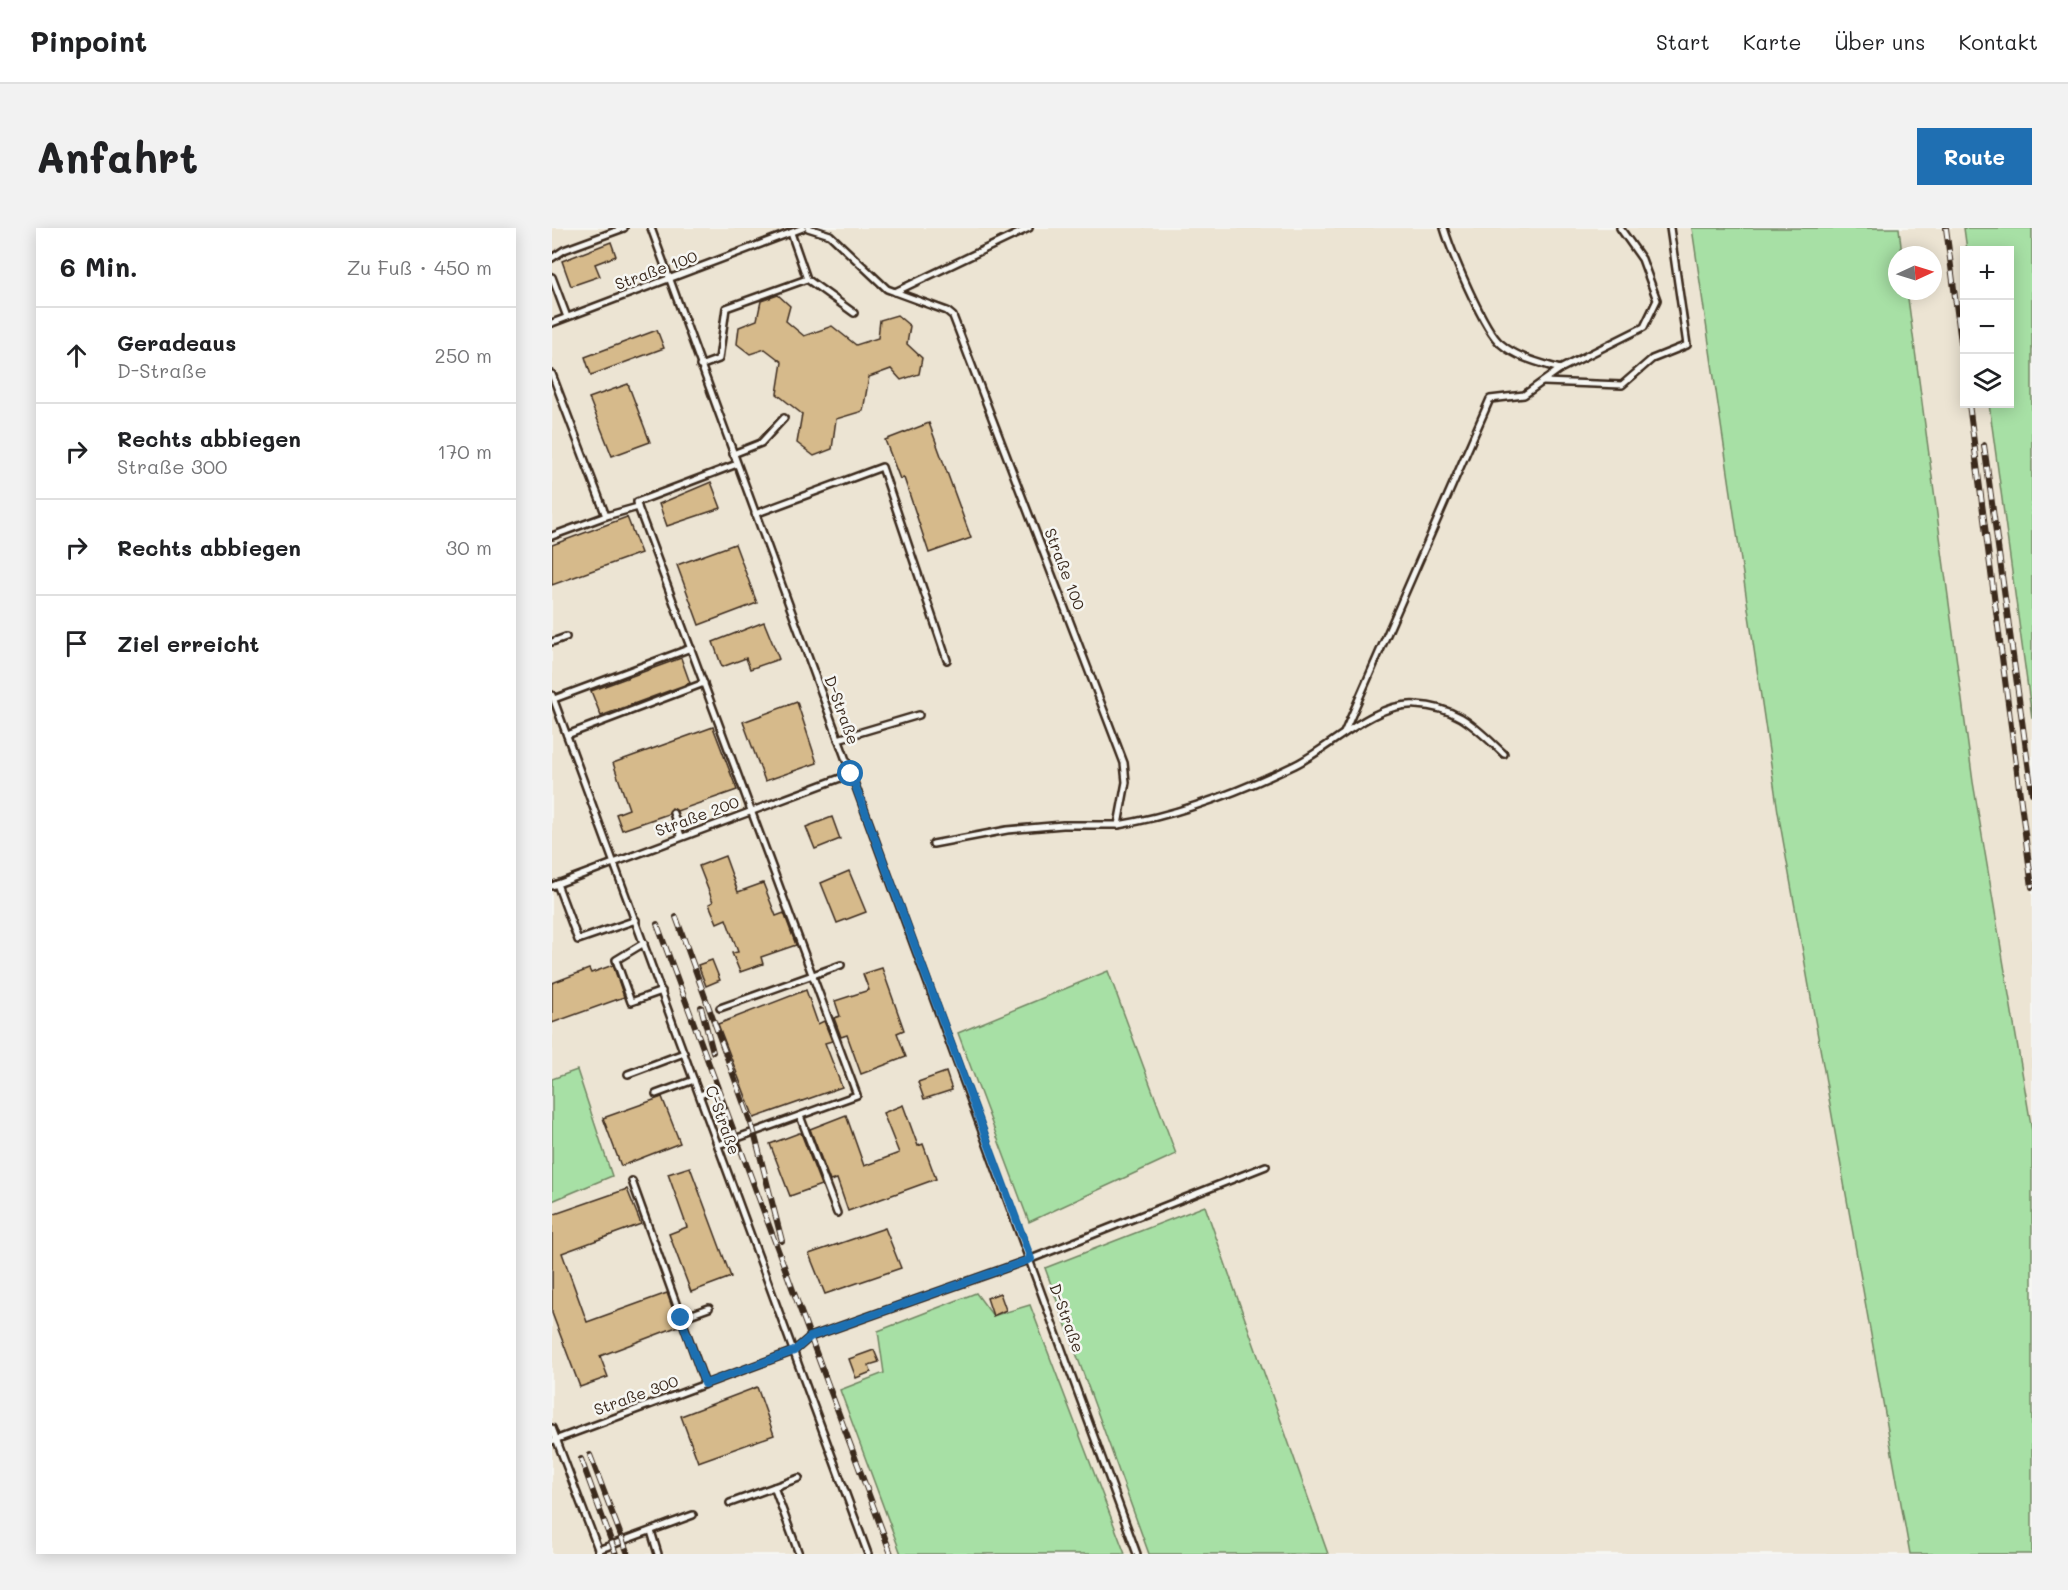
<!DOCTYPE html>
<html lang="de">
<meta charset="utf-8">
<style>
:root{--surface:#fff;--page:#f2f2f2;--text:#202124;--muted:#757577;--line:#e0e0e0;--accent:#1f6fb2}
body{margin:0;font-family:Mali,sans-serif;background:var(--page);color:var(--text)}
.controls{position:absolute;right:18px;top:18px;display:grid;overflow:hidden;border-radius:0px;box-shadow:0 3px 15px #0003}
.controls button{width:54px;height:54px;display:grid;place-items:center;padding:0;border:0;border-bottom:2px solid var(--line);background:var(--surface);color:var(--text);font:30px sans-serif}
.compass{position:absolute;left:1336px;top:18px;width:54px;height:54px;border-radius:50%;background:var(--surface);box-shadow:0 3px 15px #0003;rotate:86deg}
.stop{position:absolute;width:18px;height:18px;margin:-14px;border:4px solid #1f6fb2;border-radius:50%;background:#fff}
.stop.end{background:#1f6fb2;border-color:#fff;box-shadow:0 2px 6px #0008}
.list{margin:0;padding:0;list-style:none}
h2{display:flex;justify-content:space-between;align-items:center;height:78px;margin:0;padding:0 24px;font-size:26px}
h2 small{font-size:20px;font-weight:400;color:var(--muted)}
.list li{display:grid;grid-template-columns:39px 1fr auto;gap:18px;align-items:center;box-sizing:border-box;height:96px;padding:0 24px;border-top:2px solid var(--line)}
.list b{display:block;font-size:22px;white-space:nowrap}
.list p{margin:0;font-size:20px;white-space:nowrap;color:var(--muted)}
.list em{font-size:20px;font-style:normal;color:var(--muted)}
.icon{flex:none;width:33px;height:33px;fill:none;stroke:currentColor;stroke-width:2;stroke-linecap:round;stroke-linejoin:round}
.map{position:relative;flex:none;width:1480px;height:1326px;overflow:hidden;border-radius:0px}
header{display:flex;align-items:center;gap:36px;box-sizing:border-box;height:84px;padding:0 30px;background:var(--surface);border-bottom:2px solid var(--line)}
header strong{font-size:28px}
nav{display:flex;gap:33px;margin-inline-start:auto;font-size:21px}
.intro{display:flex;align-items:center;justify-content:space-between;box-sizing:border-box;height:144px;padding:0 36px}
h1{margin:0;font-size:42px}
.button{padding:15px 27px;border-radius:0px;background:var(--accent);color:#fff;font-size:21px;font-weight:700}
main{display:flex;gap:36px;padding:0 36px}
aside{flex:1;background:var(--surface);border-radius:0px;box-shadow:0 3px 15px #0003}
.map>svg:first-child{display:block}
.built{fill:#ece4d3}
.green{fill:#a7e0a5;stroke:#718562;stroke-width:1.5}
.building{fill:#d6ba8b;stroke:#3b2a1e;stroke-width:1.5}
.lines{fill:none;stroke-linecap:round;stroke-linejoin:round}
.lane-casing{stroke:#3b2a1e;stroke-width:10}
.lane{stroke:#f6f6f2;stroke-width:5}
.rail-casing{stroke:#3b2a1e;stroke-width:6}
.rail{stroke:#f6f6f2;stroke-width:4;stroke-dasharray:11;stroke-linecap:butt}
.route{stroke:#1f6fb2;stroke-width:8}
.labels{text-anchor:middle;stroke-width:5;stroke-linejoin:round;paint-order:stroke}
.street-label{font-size:16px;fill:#3b2a1e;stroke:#f6f6f2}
</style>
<header>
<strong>Pinpoint</strong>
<nav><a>Start</a><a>Karte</a><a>Über uns</a><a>Kontakt</a></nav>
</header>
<div class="intro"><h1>Anfahrt</h1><a class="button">Route</a></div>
<main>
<aside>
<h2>6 Min.<small>Zu Fuß · 450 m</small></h2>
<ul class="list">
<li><svg class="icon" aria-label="ahead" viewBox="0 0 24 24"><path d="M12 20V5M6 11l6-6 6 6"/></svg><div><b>Geradeaus</b><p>D-Straße</p></div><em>250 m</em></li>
<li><svg class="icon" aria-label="right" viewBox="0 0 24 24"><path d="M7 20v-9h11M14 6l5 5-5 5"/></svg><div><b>Rechts abbiegen</b><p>Straße 300</p></div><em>170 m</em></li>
<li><svg class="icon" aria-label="right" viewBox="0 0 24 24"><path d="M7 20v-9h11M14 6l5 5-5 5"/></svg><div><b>Rechts abbiegen</b></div><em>30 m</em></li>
<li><svg class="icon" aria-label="arrive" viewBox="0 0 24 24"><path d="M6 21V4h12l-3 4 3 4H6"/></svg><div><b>Ziel erreicht</b></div></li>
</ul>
</aside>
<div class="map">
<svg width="1480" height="1326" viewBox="0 0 1480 1326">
<rect width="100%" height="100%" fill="#f6f6f2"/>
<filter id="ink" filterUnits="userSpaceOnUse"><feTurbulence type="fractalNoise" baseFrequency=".0167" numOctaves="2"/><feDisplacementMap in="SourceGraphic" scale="12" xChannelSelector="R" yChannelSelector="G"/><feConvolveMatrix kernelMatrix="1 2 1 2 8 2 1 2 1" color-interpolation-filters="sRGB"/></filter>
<g filter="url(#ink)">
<g class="built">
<path d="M0,0h1140l86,584 132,742h-1358z"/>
<path d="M1347,0h65l3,22h-3v154h25l43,314v413l-59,-349 -66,-491h26v-36h-31z"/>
</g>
<g class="green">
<path d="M1140,0h207l3,27h-5v36h10l66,491 59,349v423h-122l-132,-742z"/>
<path d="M1412,0h68v490l-43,-314h21v-154h-43z"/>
<path d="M556,743l68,183 -147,68 -71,-189z"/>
<path d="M25,842l35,106 -60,25v-122z"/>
<path d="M653,978l123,348h-179l-104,-286z"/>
<path d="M424,1065l17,23 37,-11 95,249h-224l-61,-164 44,-17 -6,-42z"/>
</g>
<g class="building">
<path d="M59,14l5,14 -21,8 5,12 -29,10 -9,-25z"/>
<path d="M226,67l12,11 -4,15 18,15 28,-10 24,19 22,-7 2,-18 17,-5 13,11 -3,18 15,14 -3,16 -18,6 -10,-11 -22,8 -6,34 -27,8 -4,30 -18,7 -17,-13 5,-29 -25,-20 5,-32 -17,-13 -15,5 -13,-10 2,-17 18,-7 4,-19z"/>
<path d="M105,102l7,18 -73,27 -6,-18z"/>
<path d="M76,156l22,58 -38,14 -23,-58z"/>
<path d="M377,195l42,115 -42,15 -25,-75 -4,1 -15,-39z"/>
<path d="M159,254l10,26 -54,18 -8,-22z"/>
<path d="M75,289l14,36 -89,32v-40z"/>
<path d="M183,316l22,59 -58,22 -22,-60z"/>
<path d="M212,394l15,37 -29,10 -4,-11 -24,9 -9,-25z"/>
<path d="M129,430l9,25 -89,33 -10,-25z"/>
<path d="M245,474l20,61 -52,18 -22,-59z"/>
<path d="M161,499l24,63 -60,21 -5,-3 -4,6 -46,16 -6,-16 13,-5 -16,-46z"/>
<path d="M280,589l8,22 -25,10 -9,-22z"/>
<path d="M173,628l13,36 25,-9 13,33 8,-3 12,32 -35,12 2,7 -23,8 -8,-19 6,-1 -12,-33 -9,4 -8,-19 4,-2 -14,-36z"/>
<path d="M297,643l17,41 -29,11 -16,-40z"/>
<path d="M160,732l8,20 -14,6 -8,-21z"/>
<path d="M61,737l11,32 -72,26v-40l37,-14 2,4z"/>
<path d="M330,740l22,62 -7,3 9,24 -45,17 -14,-39 -6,2 -7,-19 6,-2 -5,-15 34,-11 -6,-16z"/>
<path d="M254,762l12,34 6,-3 8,20 -7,2 17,44 -88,31 -36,-94z"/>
<path d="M394,844l6,18 -28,9 -6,-17z"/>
<path d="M110,869l18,46 -59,23 -18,-48z"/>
<path d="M351,877l15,41 5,-2 13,35 -88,32 -11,-32 -7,2 -20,-52 36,-14 18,51 35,-13 -16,-40z"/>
<path d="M247,905h2l20,52 -31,11 -20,-52z"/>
<path d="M138,939l41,110 -40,15 -22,-58 18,-7 -19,-53z"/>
<path d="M75,961l14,35 -79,29 25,69 80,-29 12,33 -79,30 8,21 -28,10 -28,-74v-98z"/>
<path d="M333,1000l16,40 -76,26 -16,-40z"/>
<path d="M448,1065l6,17 -13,6 -6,-18z"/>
<path d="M322,1122l5,12 -10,3 2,7 -15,6 -7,-19z"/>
<path d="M205,1159l17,48 -76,27 -17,-46z"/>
</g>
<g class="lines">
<defs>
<g id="lane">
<path d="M99,0l486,1326"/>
<path d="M256,0l22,7 57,54 60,22 6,5 171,447 2,19 -8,43h-55l-56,5 -74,14"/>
<path d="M892,0c7,23 40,103 57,116 16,14 40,19 59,25"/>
<path d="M239,5l16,46 47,34"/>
<path d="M0,30l12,-8 60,-22"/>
<path d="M0,49l15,40"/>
<path d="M343,64l134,-64"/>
<path d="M0,95l251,-95"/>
<path d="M148,138l19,-7 7,-51 81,-29"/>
<path d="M0,146l54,142 32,-9 219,588 -139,50"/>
<path d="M991,154l79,3 30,-26 35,-14 -17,-117"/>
<path d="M181,226l28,-11 23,-25"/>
<path d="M86,279l-1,-5 100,-38"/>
<path d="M203,286l127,-47 65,193"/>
<path d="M0,308l54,-20"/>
<path d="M0,414l14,-5"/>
<path d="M0,467l316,859"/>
<path d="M2,471l137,-51"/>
<path d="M792,505l146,-334 34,-4 36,-26 84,-42 13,-27 -15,-41 -22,-31"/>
<path d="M15,507l137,-52"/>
<path d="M286,511l81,-24"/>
<path d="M121,585l8,23"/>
<path d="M566,597c61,-10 121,-33 177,-60 35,-17 79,-63 121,-60 42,2 59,22 88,49"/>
<path d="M5,656l21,56 58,-20"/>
<path d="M0,658l299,-112"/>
<path d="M92,715l-28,17 15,42 31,-11"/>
<path d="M168,780l121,-43"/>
<path d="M76,846l56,-21"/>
<path d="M104,866l38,-14"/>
<path d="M148,867l15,-6"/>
<path d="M248,888l37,97"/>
<path d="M80,953l73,203"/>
<path d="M129,1090l28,-10"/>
<path d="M0,1200l48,126"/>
<path d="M0,1213l242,-90 16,-14 221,-78 235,-93"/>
<path d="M222,1259l25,67"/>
<path d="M178,1275l69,-25"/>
<path d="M99,1303l7,23"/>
<path d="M46,1322l95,-35"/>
</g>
</defs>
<use href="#lane" class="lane-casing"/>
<use href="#lane" class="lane"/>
<defs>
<g id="rail">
<path d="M1394,0l18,137"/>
<path d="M1417,176l63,483"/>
<path d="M1432,217l48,348"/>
<path d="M124,689l78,215 28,109"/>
<path d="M105,696l234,630"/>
<path d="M149,779l12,45"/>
<path d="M38,1227l38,99"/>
<path d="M29,1231l35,95"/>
</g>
</defs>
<use href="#rail" class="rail-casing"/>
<use href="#rail" class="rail"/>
</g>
</g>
<g class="lines" filter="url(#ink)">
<path class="route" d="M129,1090l24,66 89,-33 16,-14 221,-78 -180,-485"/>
</g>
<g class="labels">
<g class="street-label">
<text transform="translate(104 42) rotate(-20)" y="6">Straße 100</text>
<text transform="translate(513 341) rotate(69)" y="6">Straße 100</text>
<text transform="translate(290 482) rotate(70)" y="6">D-Straße</text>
<text transform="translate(145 588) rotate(-20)" y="6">Straße 200</text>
<text transform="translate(171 892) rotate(70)" y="6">C-Straße</text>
<text transform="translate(515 1090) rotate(70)" y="6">D-Straße</text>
<text transform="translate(84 1167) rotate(-20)" y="6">Straße 300</text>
</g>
</g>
</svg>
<div class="controls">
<button>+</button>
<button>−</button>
<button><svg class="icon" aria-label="layers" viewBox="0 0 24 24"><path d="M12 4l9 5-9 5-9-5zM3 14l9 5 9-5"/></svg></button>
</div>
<svg class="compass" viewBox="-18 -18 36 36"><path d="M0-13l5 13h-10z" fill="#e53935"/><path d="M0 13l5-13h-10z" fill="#757577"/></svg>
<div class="stop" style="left:299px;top:546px"></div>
<div class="stop end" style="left:129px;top:1090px"></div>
</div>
</main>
